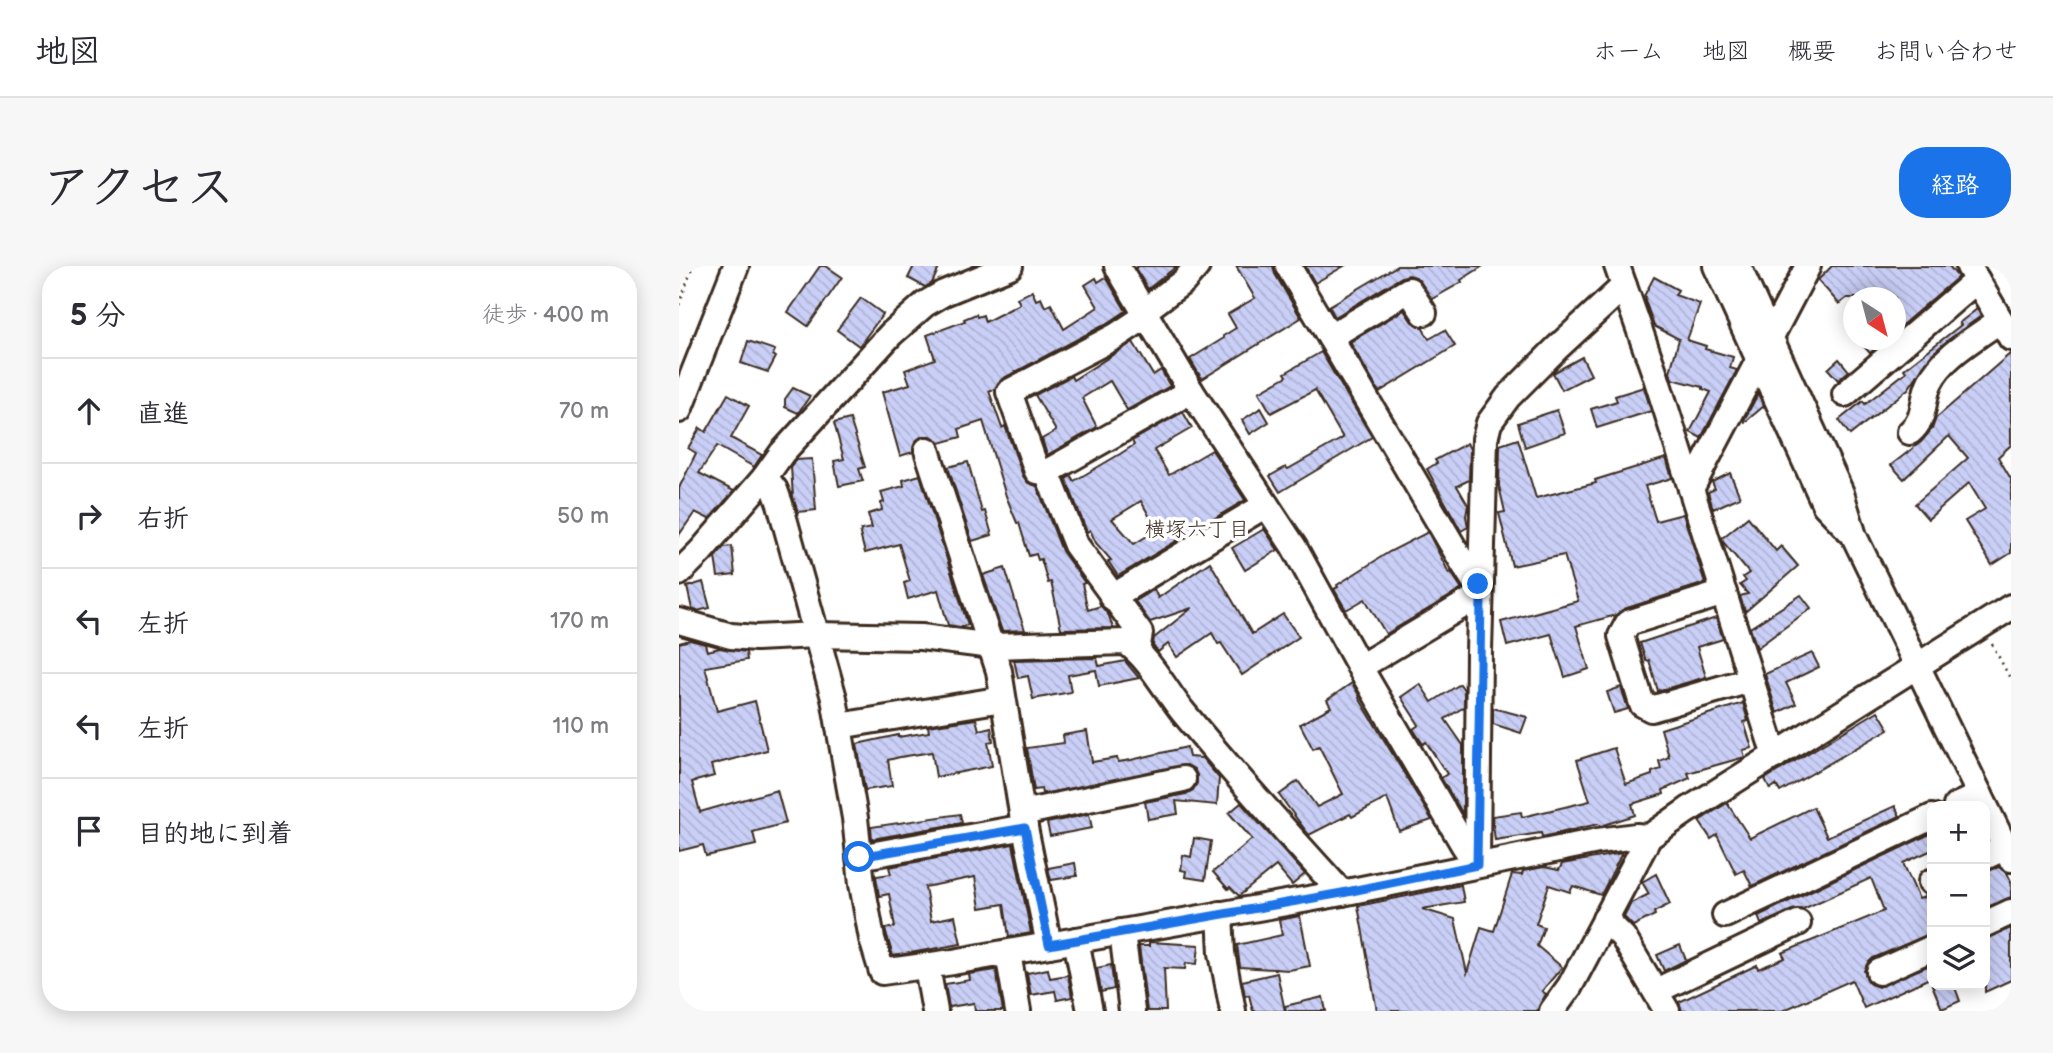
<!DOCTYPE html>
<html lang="ja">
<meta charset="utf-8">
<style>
:root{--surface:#fff;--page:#f7f7f7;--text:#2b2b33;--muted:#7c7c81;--line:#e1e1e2;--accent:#1a73e8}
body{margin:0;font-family:"Balsamiq Sans","Klee One",sans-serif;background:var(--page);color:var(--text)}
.controls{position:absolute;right:21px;bottom:21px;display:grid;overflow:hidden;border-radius:14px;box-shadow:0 4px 18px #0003}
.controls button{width:63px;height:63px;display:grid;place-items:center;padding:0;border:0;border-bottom:2px solid var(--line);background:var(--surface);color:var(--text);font:35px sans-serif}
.compass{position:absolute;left:1164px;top:21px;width:63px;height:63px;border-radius:50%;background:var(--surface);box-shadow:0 4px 18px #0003;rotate:144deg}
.stop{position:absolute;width:21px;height:21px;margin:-16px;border:5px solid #1a73e8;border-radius:50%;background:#fff}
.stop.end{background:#1a73e8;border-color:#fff;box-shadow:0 2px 7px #0008}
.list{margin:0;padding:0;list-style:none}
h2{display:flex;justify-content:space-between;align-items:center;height:91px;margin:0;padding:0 28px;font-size:30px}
h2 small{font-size:23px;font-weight:400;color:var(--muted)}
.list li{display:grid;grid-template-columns:46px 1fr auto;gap:21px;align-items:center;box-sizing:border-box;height:105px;padding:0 28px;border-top:2px solid var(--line)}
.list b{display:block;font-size:26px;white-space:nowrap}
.list em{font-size:23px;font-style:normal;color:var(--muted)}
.icon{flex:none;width:38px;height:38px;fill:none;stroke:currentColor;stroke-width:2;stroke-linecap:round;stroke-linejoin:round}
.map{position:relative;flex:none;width:1332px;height:745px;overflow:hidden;border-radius:28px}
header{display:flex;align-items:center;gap:42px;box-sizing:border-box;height:98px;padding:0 35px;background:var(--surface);border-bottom:2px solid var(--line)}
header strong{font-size:33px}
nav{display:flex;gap:38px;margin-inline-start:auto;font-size:24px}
.intro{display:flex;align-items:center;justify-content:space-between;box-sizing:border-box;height:168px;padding:0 42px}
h1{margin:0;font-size:49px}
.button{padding:18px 32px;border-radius:28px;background:var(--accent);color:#fff;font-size:24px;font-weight:700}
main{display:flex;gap:42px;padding:0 42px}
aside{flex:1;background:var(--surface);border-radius:28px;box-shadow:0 4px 18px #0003}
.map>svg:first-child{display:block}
.building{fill:url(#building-back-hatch);stroke:#3b2a1e;stroke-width:2;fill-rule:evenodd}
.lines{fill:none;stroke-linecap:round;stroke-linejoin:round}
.minor-casing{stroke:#3b2a1e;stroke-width:30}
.path{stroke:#3b2a1e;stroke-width:2.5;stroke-dasharray:2 5;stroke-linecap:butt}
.minor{stroke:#fff;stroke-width:24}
.route{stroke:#1a73e8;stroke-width:9}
.labels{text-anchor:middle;stroke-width:7;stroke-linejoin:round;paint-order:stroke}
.neighbourhood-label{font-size:21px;fill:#3b2a1e;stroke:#fff}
</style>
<header>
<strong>地図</strong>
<nav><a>ホーム</a><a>地図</a><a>概要</a><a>お問い合わせ</a></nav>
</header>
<div class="intro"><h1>アクセス</h1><a class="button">経路</a></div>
<main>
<aside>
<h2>5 分<small>徒歩 · 400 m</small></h2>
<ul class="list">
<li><svg class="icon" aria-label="ahead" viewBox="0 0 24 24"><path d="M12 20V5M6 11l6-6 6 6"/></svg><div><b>直進</b></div><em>70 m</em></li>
<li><svg class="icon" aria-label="right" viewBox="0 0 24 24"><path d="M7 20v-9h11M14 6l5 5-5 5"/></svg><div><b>右折</b></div><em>50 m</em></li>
<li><svg class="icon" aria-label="left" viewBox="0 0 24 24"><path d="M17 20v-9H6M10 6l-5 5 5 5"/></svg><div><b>左折</b></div><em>170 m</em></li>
<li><svg class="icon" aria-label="left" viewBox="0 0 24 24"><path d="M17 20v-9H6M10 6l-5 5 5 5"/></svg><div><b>左折</b></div><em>110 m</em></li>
<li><svg class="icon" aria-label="arrive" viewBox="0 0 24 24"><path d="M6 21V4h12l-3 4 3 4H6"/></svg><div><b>目的地に到着</b></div></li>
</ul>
</aside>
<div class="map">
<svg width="1332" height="745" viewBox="0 0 1332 745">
<defs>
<pattern id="building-back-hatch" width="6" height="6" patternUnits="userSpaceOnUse" patternTransform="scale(1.75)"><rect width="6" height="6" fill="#c9cff7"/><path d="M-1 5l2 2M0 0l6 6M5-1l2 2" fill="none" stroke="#aeb2d3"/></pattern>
</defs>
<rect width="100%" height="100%" fill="#fff"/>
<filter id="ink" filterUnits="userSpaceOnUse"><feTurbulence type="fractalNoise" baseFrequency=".0143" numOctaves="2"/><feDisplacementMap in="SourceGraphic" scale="14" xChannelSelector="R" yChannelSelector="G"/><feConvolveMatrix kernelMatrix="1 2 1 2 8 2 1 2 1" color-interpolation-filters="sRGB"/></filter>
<g filter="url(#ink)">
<g class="building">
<path d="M141,0h6l16,11 -34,49 -20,-14z"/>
<path d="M235,0h26l-8,17 -7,4 -17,-9z"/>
<path d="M460,0h38l-29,23 -13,-21z"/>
<path d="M557,0h37l2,8 26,44 -99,61 -12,-20 34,-21 -1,-2 13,-8 -8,-14 27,-16z"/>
<path d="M626,0h39l-29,17z"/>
<path d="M718,0h86l-22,14 1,2 -30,17 -16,-22 -7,-2 -7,2 -67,40 -6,-11z"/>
<path d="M1153,0h117l9,11 -63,54v-33h-48l-8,6 -21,-24z"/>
<path d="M427,11l20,34 -18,12 -106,56 -7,10 -6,2 13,37 3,-2 18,50 5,7 9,3 25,65 23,32 -3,1 6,26 13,-4 8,10 4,12 -52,1 -10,-47 -3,1 -7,-24 -3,1 -2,-6 -7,2 -10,-33h-2l-11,-27 -23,-75 -24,8 2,8 -21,6 -9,-7h-9l-6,5 -3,11 -13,4 -18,-64 28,-8 -5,-14 30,-11 -8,-24 38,-14 -1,-2 12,-5 1,3 6,-2 2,7 35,-18 -3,-6 15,-7 4,9 5,-2 4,9 6,-3 13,25 34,-22 -13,-22 11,-7 2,4z"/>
<path d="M975,11l24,13 -3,5 25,9 -13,36 19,6 -1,3 28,8 -3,11 7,2 -36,68 -11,-6 21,-40 -8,-3v-2l-31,-8 -2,-7 9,-33 -25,-13 -9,-26 1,-3 -2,-1z"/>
<path d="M182,32l22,16 -24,32 -22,-16z"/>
<path d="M1298,43l4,7 -48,37 -25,36 -58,46 -11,-15 24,-19 2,3 41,-32 -2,-3 57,-44 -2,-2z"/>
<path d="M725,44l8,12 10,5 7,12 16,-9 10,16 -76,46 -29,-50z"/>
<path d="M1179,74h22l3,2 -13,11z"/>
<path d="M69,75l27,9 -2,5 3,2 -8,15 -27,-9z"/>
<path d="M454,76l20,33 8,-5 9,16 -43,24 -17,-29 -28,17 15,29 -50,28 -5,-16 14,-8 -21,-36 36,-19 2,4z"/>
<path d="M642,86l51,85 -92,55 -10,-16 16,-9 2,2 55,-31 -28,-48 -44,23 -12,-21 28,-16 -2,-3z"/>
<path d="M1332,87v92l-13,12 13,22v74l-19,12 -27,-44 20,-12 -16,-26 -41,36 -13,-15 53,-46 -19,-22 -45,43 -13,-14 30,-23 11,-13 4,-11z"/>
<path d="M903,91l9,18 -29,15 -9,-17z"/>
<path d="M1160,93l10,12 -11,9 -10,-11z"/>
<path d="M965,121l7,24 -54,17 -6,-19 26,-8 -2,-5z"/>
<path d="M114,122l17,8 -12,17 -13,-6v-8z"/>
<path d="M49,128l21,12 -18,32 31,17 -8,12 -37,-21 -18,27 35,18 -25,28 -14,-7 -16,23v-47l17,-35 -8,-5 12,-20 6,4z"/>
<path d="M1079,128l6,12 -19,16 -1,-2z"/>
<path d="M582,142l8,14 -19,12 -8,-14z"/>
<path d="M878,144l8,23 -40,14 -7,-24z"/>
<path d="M504,146l9,16 -38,22 15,25 43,-25 33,50 -127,76 -10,-15 3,-1 -15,-17 -6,-13 -3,2 -21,-53 5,-3 3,5 46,-27 14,-9 -2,-4zM462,235l16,29 -23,14 -22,-25z"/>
<path d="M171,153l15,48 -6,2 4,12 -24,5 -5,-25 10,-2 -10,-36z"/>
<path d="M839,173l18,59 60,-15 -1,-3 71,-22 6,20 -27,8 11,35 27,-7 22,69 -81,26 -8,6 -40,11 13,43 -24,8 -14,-43 -44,12 -6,-24 77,-21 -14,-46 -52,11 -13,-53 6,-1 -6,-26 1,-41z"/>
<path d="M788,177l3,6 -1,31 -12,6 11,19 -2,11 2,11 -7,4 -34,-62 10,-6 -2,-3z"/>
<path d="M133,193l4,51 -18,2 -5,-15 -2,-30 4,-7z"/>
<path d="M289,196l14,50 3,-1 7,24 -20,6 -24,-74z"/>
<path d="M1051,207l10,24 -27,12 -5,-17 7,-3 -3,-7z"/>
<path d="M241,209l48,150 -8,2 -12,-2 -10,-35 -30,9 -4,-16 6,-2 -11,-37 -34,9 -5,-19 1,-4 11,-2 -4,-14 14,-4 -1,-7 3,-1 -3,-10 23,-6 -1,-6z"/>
<path d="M1069,251l28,34 5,-5 17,20 -53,46 -5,-16 8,-2 -8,-9 6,-4 -3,-4 6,-4 -25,-30 -2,-5z"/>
<path d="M585,263l14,21 -33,20 -13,-22z"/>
<path d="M749,266l21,41 2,-1 11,17 -76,45 -21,-35 -19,11 -12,-21 4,-2 -1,-2 52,-33z"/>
<path d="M53,280l3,29 -17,2 -3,-20 9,-10z"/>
<path d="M531,296l42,72 31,-20 16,23 -57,38 -21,-32 -3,1 -6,-11 -35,24 -9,-13 -10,8 -5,-6 1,-8 38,-30 -42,14 -15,-21 19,-12 4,9z"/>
<path d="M326,302l13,42 7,20 -23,1 -19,-56z"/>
<path d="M24,316l7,26 -13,3 -5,-2 -5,-22z"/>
<path d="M1122,329l10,13 -54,40 -7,-20z"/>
<path d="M1037,352l7,21 -26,8 9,30 -48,14 -9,-31 -3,1 -6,-18z"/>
<path d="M11,374l15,4 2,7 13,-3 26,4 1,8 -42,7 12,44 38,-10 12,49 -56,15 3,11 -22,6 8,30 77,-22 9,33 -33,9 3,13 -50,11 -3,-11 -24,6v-208z"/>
<path d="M1133,387l7,14 -33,16 10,21 -19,9 -12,-39z"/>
<path d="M418,392l2,8 26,-5 14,17 -40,8 -3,-16 -28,5 3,17 -38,7 -5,-23 -10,2 -4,-18z"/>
<path d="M673,417l8,14 -1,1 73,122 -33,11 -12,-33 -35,19 -2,-3 -41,21 -30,-40 19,-14 19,26 26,-13 -24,-48 -6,3 -13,-25 31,-17 -4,-7z"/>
<path d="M741,418l12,18 28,-18 4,6v17l-19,12 18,26v69l-22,-36 6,-4 -21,-32 -3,2 -10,-15 6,-4 -18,-28z"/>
<path d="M942,421l7,22 -14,4 -7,-21z"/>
<path d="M1064,437l5,18 -4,1 8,26 -9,2 2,7 -57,16 2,5 -27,12 1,4 -32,10 3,11 -34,11 -3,-2 -56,13 -1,-4 -46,7 -3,-24 29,-4 1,5 68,-16 -13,-41 37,-12 12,36 26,-9v-3l9,-3 -2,-8 10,-4 -8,-28z"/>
<path d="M814,442l34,9 -6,16 -28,-9z"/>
<path d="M1199,445l11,18 -109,63 -4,-7 -6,4 -5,-10z"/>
<path d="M297,453l3,11 12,-3 2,14 -5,1 4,24 -56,11 -4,-25 -32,5 -12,3 4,26 -27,4 -8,-46 41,-9v2l31,-5 -1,-6z"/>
<path d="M408,465l5,31 25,-4 1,4 13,-2 56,-13 2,10 13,1 17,20 -2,27 -41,-4 2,13 -30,5 -3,-17 41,-8 7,-4 4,-7v-8l-3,-6 -7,-4 -140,28h-5l-1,-4 -7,1 -7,-42 37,-5 -1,-8z"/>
<path d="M562,537l64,71 -13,11 -16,-19 -37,30 -9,-9 -2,2 -15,-17 39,-33 -23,-26z"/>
<path d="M1048,537l23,35 63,-31 14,30 68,-31 5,10 -148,70 -8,-16 -8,4 -19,-39 -6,4 -12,-18z"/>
<path d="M281,548l2,9 -90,16 -1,-12z"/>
<path d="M410,548l3,14 -42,8 -3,-13z"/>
<path d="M1253,567v17l-29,13 16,36 8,-3 5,1v36l-59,25 -6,6 -3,7 6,13 8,3 54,-23v13l-68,31 -12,-28 -70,31h-100l-3,-9 78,-37 1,4 27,-11 -3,-5 102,-42 -13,-33 -68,31 -11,1 -31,14 -3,-8z"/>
<path d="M515,572l17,3 -6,39 -20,-3 1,-6 -5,-1 2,-15 8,2z"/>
<path d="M334,578l18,89 -22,4 -5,-33 -24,4 -5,-31 -50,10 6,34 24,-5 6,28 -68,12 -8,-27 10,-2 -6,-33 -10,2 -3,-20 15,-2 -2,-7z"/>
<path d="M943,587l-21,42 -28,-9 -3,6 -21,-7 -13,39 8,3 -7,19 25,21 -20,24 4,3 -9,17h-160l-19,-105 103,-21 3,17 -42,7 33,10 12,54 14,-46 13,4 18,-57 10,1 1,-4 21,-4 15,3 3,-6z"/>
<path d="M396,597l2,13 -26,4 -3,-12z"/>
<path d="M1320,601l8,6 4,8v16l-26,11v-36z"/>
<path d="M977,608l14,30 -16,8 1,3 -22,11 -9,-9 7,-14 18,-9 -7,-12z"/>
<path d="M621,650l10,50 -21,4 -49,-3 -3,-22 45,-10 -3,-15z"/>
<path d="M1332,662v52l-26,12v-53z"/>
<path d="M470,676l50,3 -2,19 -11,-1 -1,6 -21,-1 2,43h-19l-8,-65h10z"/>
<path d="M1001,679l6,15 -22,11 -7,-16z"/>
<path d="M432,699l3,24 -13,3 -4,-24z"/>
<path d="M369,703l2,9 18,-3 4,22 -15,3 -2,-9 -24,4 -4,-22z"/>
<path d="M317,704l7,41h-28l-1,-8 -25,4 -4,-23 25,-4 -1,-6z"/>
<path d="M598,707l8,38h-32l-4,-16 -4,1 -3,-15z"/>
<path d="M1253,719h22l6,16 -18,8z"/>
<path d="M644,731l3,14h-40l-1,-5z"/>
</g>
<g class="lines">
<defs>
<g id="minor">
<path d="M438,0l74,125 103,156 68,124 101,173 14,21"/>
<path d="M609,0l175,297 10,16 7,6"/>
<path d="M938,0l38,108 120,382"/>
<path d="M1037,0l109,239 24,25"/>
<path d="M1059,0l103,227 13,43 157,323"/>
<path d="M1290,1l42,71"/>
<path d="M465,45l40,-30 13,-15"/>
<path d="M651,71l79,-47 15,23"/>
<path d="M1166,128l132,-114"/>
<path d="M0,144l57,-144"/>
<path d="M1231,166c17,-14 11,-32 20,-50 13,-27 48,-45 70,-62"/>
<path d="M248,184l72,221 23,142 27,132"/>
<path d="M368,206l-10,-1 -28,-79 107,-56 30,-20"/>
<path d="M86,211l10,13 5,14 54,194 21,120 7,66 10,55 10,33 71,-10 389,-69 256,-52 38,-5 13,1"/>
<path d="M1012,223l117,-223"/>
<path d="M0,307l22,-22 64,-74 17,-24 109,-119 34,-30 19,-11 66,-27"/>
<path d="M1045,327l-96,30 -7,13 21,68 9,5 99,-29"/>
<path d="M433,331l154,-92"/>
<path d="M0,355l52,15 25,2 60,-3 105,2 71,9 134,-4c24,17 39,48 57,70 51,62 105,122 159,181"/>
<path d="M458,385l3,-18 -64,-88 -29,-73 144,-81"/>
<path d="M681,401l120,-72"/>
<path d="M160,460l164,-27"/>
<path d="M1277,540l24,-11"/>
<path d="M343,547l161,-34"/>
<path d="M180,591l166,-30"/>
<path d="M1306,591l21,-10"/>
<path d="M798,599l2,-214 6,-212 4,-16 19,-26 49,-49 67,-62"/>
<path d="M1252,616h1"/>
<path d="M541,648l2,39 11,58"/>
<path d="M1046,649l207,-98"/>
<path d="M926,653l18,18 44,74"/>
<path d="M1306,658l26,-12"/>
<path d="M443,666l10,79"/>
<path d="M397,674l14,71"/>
<path d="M329,687l10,58"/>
<path d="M248,701l8,44"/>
<path d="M1200,706l53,-24"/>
<path d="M977,725l142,-68"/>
<path d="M873,745l18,-25 79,-149 39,-27 323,-203"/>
</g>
</defs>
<use href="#minor" class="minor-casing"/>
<g class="path">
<path d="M0,39l14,-39"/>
<path d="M1313,378l19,36"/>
</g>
<use href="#minor" class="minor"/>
</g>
</g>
<g class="lines" filter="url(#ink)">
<path class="route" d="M180,591l166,-29 24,117 293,-52 135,-28 4,-267v-13l-3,-1"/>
</g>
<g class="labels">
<g class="neighbourhood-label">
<text x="518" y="270">横塚六丁目</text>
</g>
</g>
</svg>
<div class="controls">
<button>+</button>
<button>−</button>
<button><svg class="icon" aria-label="layers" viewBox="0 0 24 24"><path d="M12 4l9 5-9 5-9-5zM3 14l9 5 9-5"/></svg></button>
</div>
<svg class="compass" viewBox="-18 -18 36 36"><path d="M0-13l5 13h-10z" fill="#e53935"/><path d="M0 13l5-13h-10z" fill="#7c7c81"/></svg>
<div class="stop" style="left:180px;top:591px"></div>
<div class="stop end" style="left:799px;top:318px"></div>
</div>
</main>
